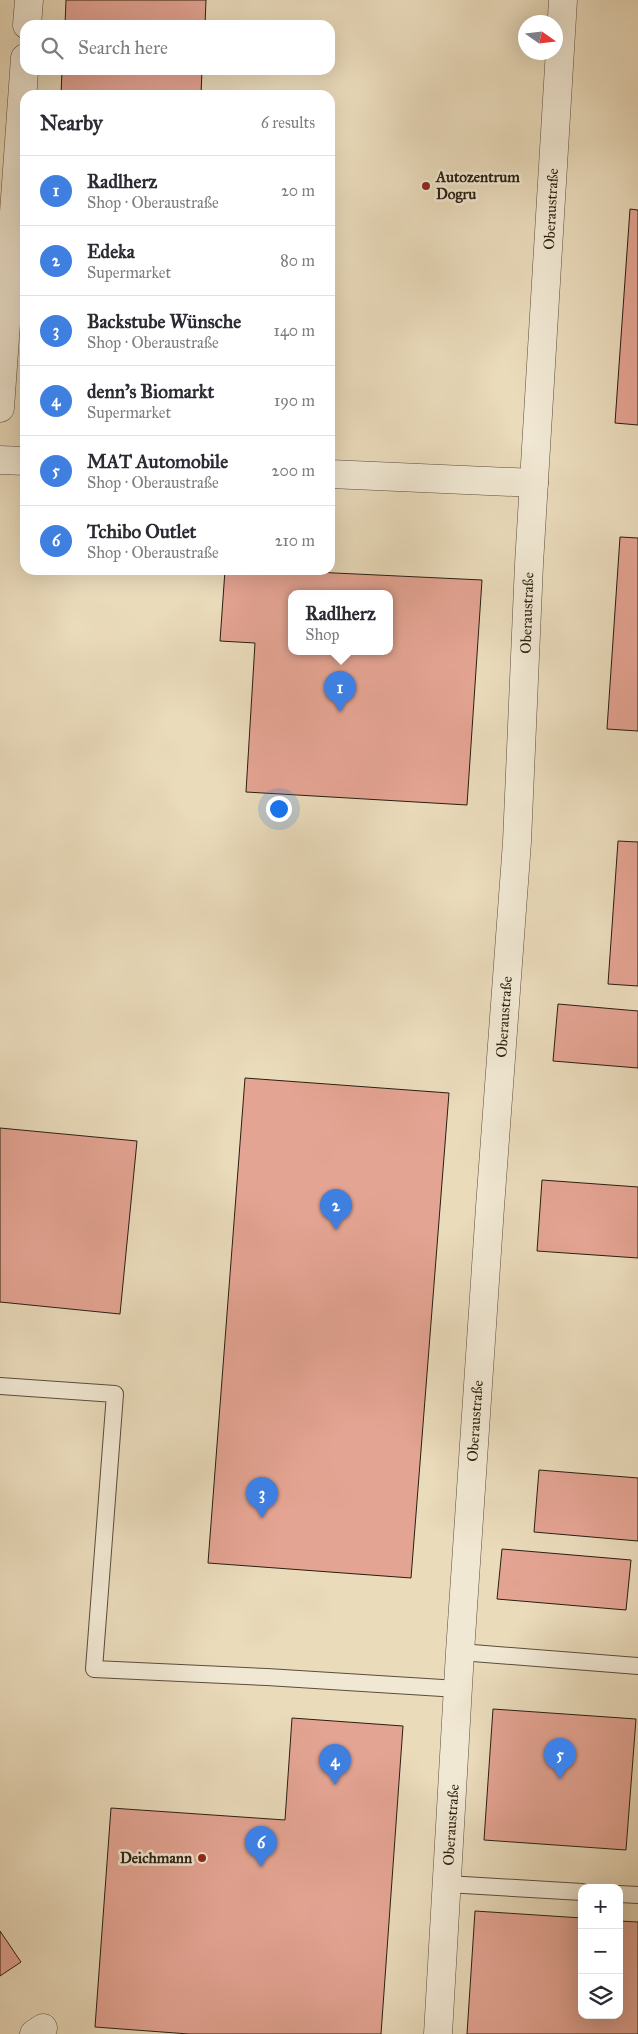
<!DOCTYPE html>
<meta charset="utf-8">
<style>
:root{--surface:#fff;--page:#f7f7f7;--text:#2b2b33;--muted:#7c7c81;--line:#e1e1e2;--accent:#8f2418}
body{margin:0;font-family:"IM FELL Great Primer",serif;background:var(--page);color:var(--text)}
.controls{position:absolute;right:15px;bottom:15px;display:grid;overflow:hidden;border-radius:10px;box-shadow:0 5px 20px #0002}
.controls button{width:45px;height:45px;display:grid;place-items:center;padding:0;border:0;border-bottom:1px solid var(--line);background:var(--surface);color:var(--text);font:25px sans-serif}
.compass{position:absolute;left:518px;top:15px;width:45px;height:45px;border-radius:50%;background:var(--surface);box-shadow:0 5px 20px #0002;rotate:104deg}
.you{position:absolute;left:278px;top:808px;width:18px;height:18px;margin:-12px;border:4px solid #fff;border-radius:50%;background:#1a73e8;box-shadow:0 0 0 8px #1a73e833}
.badge{display:grid;place-items:center;width:32px;height:32px;border-radius:50%;background:var(--accent);color:#fff;font-size:16px;font-weight:700}
.pin{position:absolute;translate:-50% -41px;filter:drop-shadow(0 1px 2px #0008)}
.pin::after{content:'';position:absolute;top:26px;width:18px;height:15px;background:inherit;clip-path:polygon(0 0,100% 0,50% 100%)}
.popup{position:absolute;left:288px;top:590px;width:105px;height:65px;box-sizing:border-box;display:grid;place-content:center;border-radius:10px;background:var(--surface);filter:drop-shadow(0 1px 4px #0005);font-size:16px;white-space:nowrap;color:var(--muted)}
.popup b{font-size:19px;color:var(--text)}
.popup::after{content:'';position:absolute;left:50%;top:100%;margin-left:-10px;border:10px solid transparent;border-top-color:var(--surface)}
.list{margin:0;padding:0;list-style:none}
h2{display:flex;justify-content:space-between;align-items:center;height:65px;margin:0;padding:0 20px;font-size:21px}
h2 small{font-size:16px;font-weight:400;color:var(--muted)}
.list li{display:grid;grid-template-columns:32px 1fr auto;gap:15px;align-items:center;box-sizing:border-box;height:70px;padding:0 20px;border-top:1px solid var(--line)}
.list b{display:block;font-size:19px;white-space:nowrap}
.list p{margin:0;font-size:16px;white-space:nowrap;color:var(--muted)}
.list em{font-size:16px;font-style:normal;color:var(--muted)}
.icon{flex:none;width:28px;height:28px;fill:none;stroke:currentColor;stroke-width:2;stroke-linecap:round;stroke-linejoin:round}
.map{position:relative;flex:none;width:638px;height:2034px;overflow:hidden}
.search{position:absolute;background:var(--surface);box-shadow:0 5px 20px #0002;left:20px;top:20px;width:315px;height:55px;display:flex;align-items:center;gap:12px;box-sizing:border-box;padding:0 18px;border-radius:15px;color:var(--muted);font-size:19px}
.panel{position:absolute;background:var(--surface);box-shadow:0 5px 20px #0002;left:20px;top:90px;width:315px;height:485px;border-radius:15px}
.map>svg:first-child{display:block}
.building{fill:#e4a493;stroke:#2a1e10;fill-rule:evenodd}
.lines{fill:none;stroke-linecap:round;stroke-linejoin:round}
.lane-casing{stroke:#5a4d3b;stroke-width:18}
.street-casing{stroke:#5a4d3b;stroke-width:29}
.lane{stroke:#f1e8d3;stroke-width:16}
.street{stroke:#f1e8d3;stroke-width:28}
.poi-dot{fill:#8f2418;stroke:#f1e8d3;stroke-width:2}
.labels{text-anchor:middle;stroke-width:5;stroke-linejoin:round;paint-order:stroke}
.poi-label{font-size:15px;font-weight:bold;fill:#2a1e10;stroke:#f1e8d3;text-anchor:start}
.street-label{font-size:15px;fill:#2a1e10;stroke:#f1e8d3}
</style>
<div class="map">
<svg width="638" height="2034" viewBox="0 0 638 2034">
<rect width="100%" height="100%" fill="#eadbbb"/>
<filter id="stains"><feTurbulence type="fractalNoise" baseFrequency=".004" numOctaves="4"/><feColorMatrix values="0 0 0 0 .2 0 0 0 0 .09 0 0 0 0 .02 0 0 0 .5 -.17"/></filter>
<radialGradient id="worn" r=".72"><stop offset=".6" stop-color="#630" stop-opacity="0"/><stop offset="1" stop-color="#630" stop-opacity=".3"/></radialGradient>
<g class="building">
<path d="M66,0h140l-1,25h-140z"/>
<path d="M62,70h140l-1,25h-140z"/>
<path d="M630,209l8,1v215l-23,-2z"/>
<path d="M620,537l18,1v193l-31,-2z"/>
<path d="M225,570h47l210,10 -15,225 -221,-13 9,-149 -35,-2zM291,593h98v58h-98z"/>
<path d="M618,841l20,1v144l-30,-2z"/>
<path d="M558,1004l80,7v57l-85,-7z"/>
<path d="M245,1078l204,15 -38,485 -203,-15z"/>
<path d="M0,1128l137,13 -17,173 -120,-12z"/>
<path d="M542,1180l96,7v71l-101,-7z"/>
<path d="M539,1470l99,8v63l-104,-9z"/>
<path d="M502,1549l129,11 -5,50 -129,-11z"/>
<path d="M493,1709l143,10 -10,131 -142,-10z"/>
<path d="M292,1718l111,8 -22,308h-192l-94,-7 16,-219 174,12z"/>
<path d="M475,1911l107,7v97h37v-94l19,1v112h-171z"/>
<path d="M0,1931l21,31 -21,14z"/>
</g>
<g class="lines">
<defs>
<g id="lane">
<path d="M0,1386l115,8 -21,275 173,8 191,12"/>
<path d="M460,1652l178,14"/>
<path d="M447,1884l135,8"/>
<path d="M619,1894l19,1"/>
</g>
<g id="street">
<path d="M27,25l2,-25"/>
<path d="M0,408l25,-350"/>
<path d="M0,460l25,1"/>
<path d="M330,474l204,9"/>
<path d="M34,2034l9,-6"/>
<path d="M438,2034l22,-382 30,-445 27,-365 12,-278 34,-564"/>
</g>
</defs>
<use href="#lane" class="lane-casing"/>
<use href="#street" class="street-casing"/>
<use href="#lane" class="lane"/>
<use href="#street" class="street"/>
</g>
<g class="poi-dot">
<circle cx="426" cy="186" r="5"/>
<circle cx="202" cy="1858" r="5"/>
</g>
<g class="labels">
<g class="poi-label">
<text x="436" y="182">Autozentrum<tspan x="436" dy="17">Dogru</tspan></text>
<text x="192" y="1863" text-anchor="end">Deichmann</text>
</g>
<g class="street-label">
<text transform="translate(551 209) rotate(-87)" y="5">Oberaustraße</text>
<text transform="translate(527 613) rotate(-88)" y="5">Oberaustraße</text>
<text transform="translate(504 1017) rotate(-86)" y="5">Oberaustraße</text>
<text transform="translate(475 1421) rotate(-86)" y="5">Oberaustraße</text>
<text transform="translate(451 1825) rotate(-86)" y="5">Oberaustraße</text>
</g>
</g>
<rect width="100%" height="100%" filter="url(#stains)"/>
<rect width="100%" height="100%" fill="url(#worn)"/>
</svg>
<div class="controls">
<button>+</button>
<button>−</button>
<button><svg class="icon" aria-label="layers" viewBox="0 0 24 24"><path d="M12 4l9 5-9 5-9-5zM3 14l9 5 9-5"/></svg></button>
</div>
<svg class="compass" viewBox="-18 -18 36 36"><path d="M0-13l5 13h-10z" fill="#e53935"/><path d="M0 13l5-13h-10z" fill="#7c7c81"/></svg>
<div class="you"></div>
<div class="pin badge" style="left:340px;top:712px;background:#3f7fe0">1</div>
<div class="popup"><b>Radlherz</b>Shop</div>
<div class="pin badge" style="left:336px;top:1230px;background:#3f7fe0">2</div>
<div class="pin badge" style="left:262px;top:1518px;background:#3f7fe0">3</div>
<div class="pin badge" style="left:335px;top:1785px;background:#3f7fe0">4</div>
<div class="pin badge" style="left:560px;top:1779px;background:#3f7fe0">5</div>
<div class="pin badge" style="left:261px;top:1867px;background:#3f7fe0">6</div>
<div class="search"><svg class="icon" aria-label="search" viewBox="0 0 24 24"><circle cx="10" cy="10" r="6"/><path d="M15 15l6 6"/></svg>Search here</div>
<section class="panel">
<h2>Nearby<small>6 results</small></h2>
<ul class="list">
<li><span class="badge" style="background:#3f7fe0">1</span><div><b>Radlherz</b><p>Shop · Oberaustraße</p></div><em>20 m</em></li>
<li><span class="badge" style="background:#3f7fe0">2</span><div><b>Edeka</b><p>Supermarket</p></div><em>80 m</em></li>
<li><span class="badge" style="background:#3f7fe0">3</span><div><b>Backstube Wünsche</b><p>Shop · Oberaustraße</p></div><em>140 m</em></li>
<li><span class="badge" style="background:#3f7fe0">4</span><div><b>denn's Biomarkt</b><p>Supermarket</p></div><em>190 m</em></li>
<li><span class="badge" style="background:#3f7fe0">5</span><div><b>MAT Automobile</b><p>Shop · Oberaustraße</p></div><em>200 m</em></li>
<li><span class="badge" style="background:#3f7fe0">6</span><div><b>Tchibo Outlet</b><p>Shop · Oberaustraße</p></div><em>210 m</em></li>
</ul>
</section>
</div>
